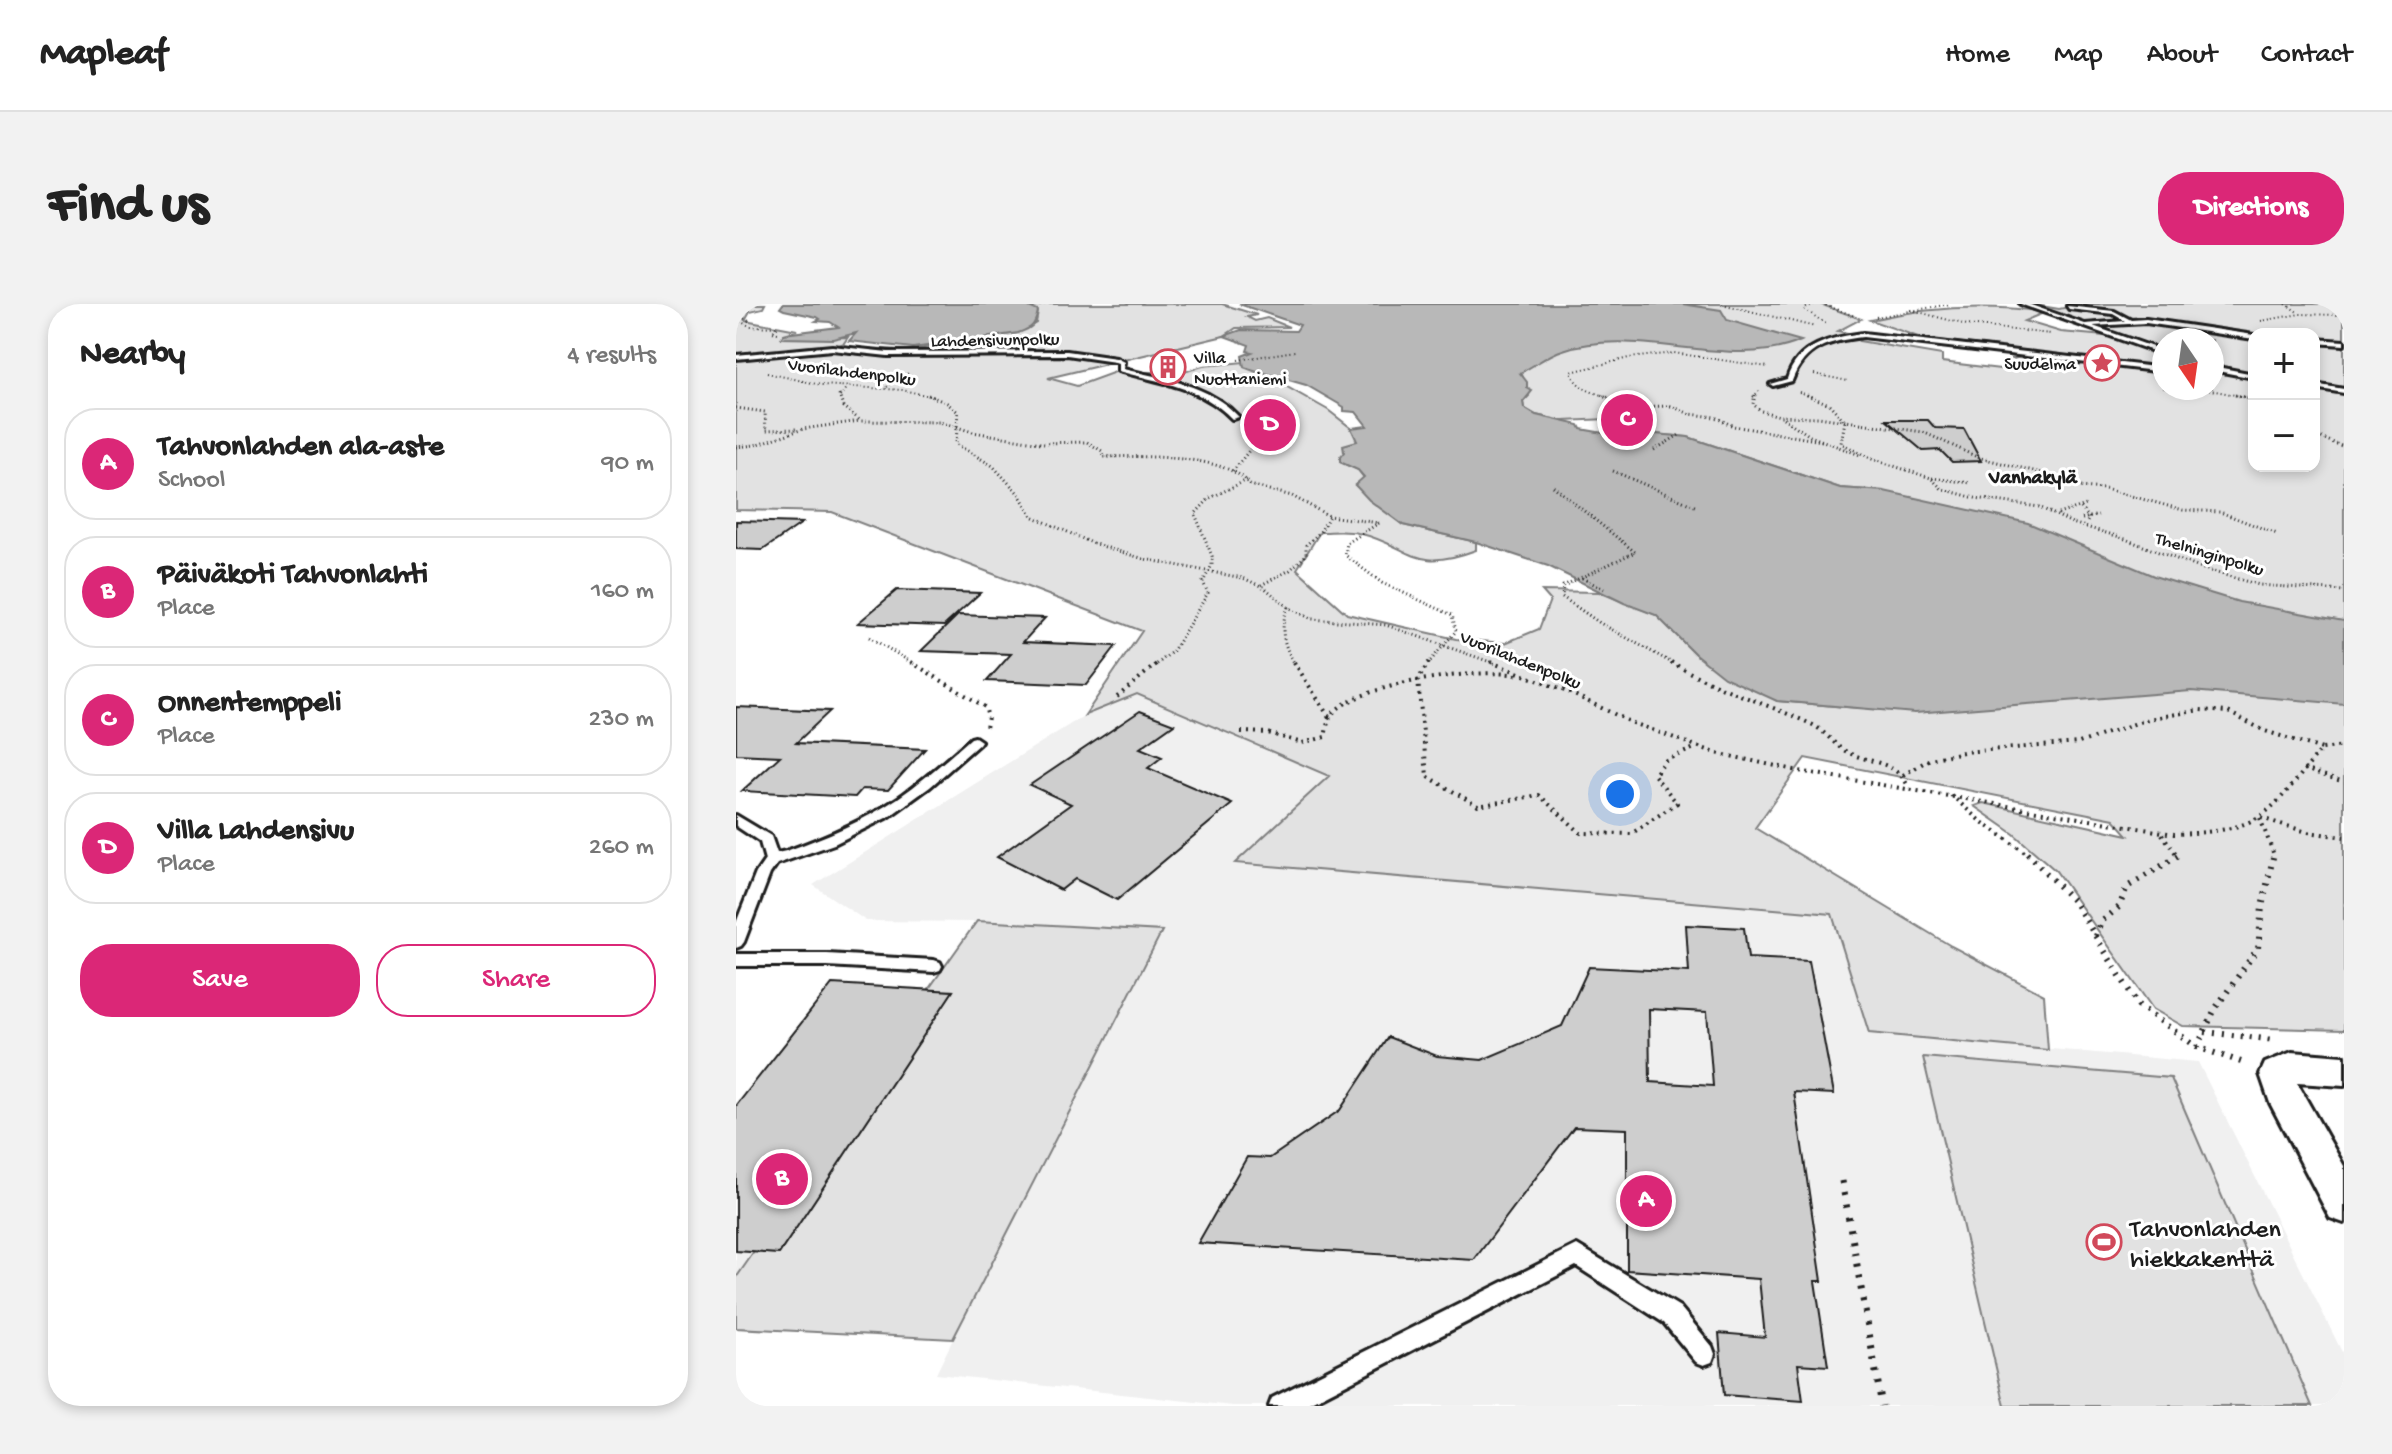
<!DOCTYPE html>
<meta charset="utf-8">
<style>
:root{--surface:#fff;--page:#f2f2f2;--text:#222;--muted:#767676;--line:#e0e0e0;--accent:#db2777}
body{margin:0;font-family:"Gochi Hand",sans-serif;background:var(--page);color:var(--text)}
.controls{position:absolute;right:24px;top:24px;display:grid;overflow:hidden;border-radius:16px;box-shadow:0 4px 12px #0003}
.controls button{width:72px;height:72px;display:grid;place-items:center;padding:0;border:0;border-bottom:2px solid var(--line);background:var(--surface);color:var(--text);font:40px sans-serif}
.compass{position:absolute;left:1416px;top:24px;width:72px;height:72px;border-radius:50%;background:var(--surface);box-shadow:0 4px 12px #0003;rotate:167deg}
.you{position:absolute;left:884px;top:490px;width:28px;height:28px;margin:-20px;border:6px solid #fff;border-radius:50%;background:#1a73e8;box-shadow:0 0 0 12px #1a73e833}
.badge{display:grid;place-items:center;width:52px;height:52px;border-radius:50%;background:var(--accent);color:#fff;font-size:26px;font-weight:700}
.pin{position:absolute;translate:-50% -50%;border:4px solid #fff;box-shadow:0 2px 8px #0006}
.list{margin:0;padding:0;list-style:none}
h2{display:flex;justify-content:space-between;align-items:center;height:104px;margin:0;padding:0 32px;font-size:34px}
h2 small{font-size:26px;font-weight:400;color:var(--muted)}
.list li{display:grid;grid-template-columns:52px 1fr auto;gap:24px;align-items:center;box-sizing:border-box;height:112px;margin:0 16px 16px;padding:0 16px;border:2px solid var(--line);border-radius:32px}
.list b{display:block;font-size:30px;white-space:nowrap}
.list p{margin:0;font-size:26px;white-space:nowrap;color:var(--muted)}
.list em{font-size:26px;font-style:normal;color:var(--muted)}
.actions{display:flex;gap:16px;padding:24px 32px}
.actions a{flex:1;padding:18px 0;border:2px solid var(--accent);border-radius:32px;text-align:center;font-size:28px;color:var(--accent)}
.actions .main{background:var(--accent);color:#fff}
.map{position:relative;flex:none;width:1608px;height:1102px;overflow:hidden;border-radius:32px}
header{display:flex;align-items:center;gap:48px;box-sizing:border-box;height:112px;padding:0 40px;background:var(--surface);border-bottom:2px solid var(--line)}
header strong{font-size:38px}
nav{display:flex;gap:44px;margin-inline-start:auto;font-size:28px}
.intro{display:flex;align-items:center;justify-content:space-between;box-sizing:border-box;height:192px;padding:0 48px}
h1{margin:0;font-size:56px}
.button{padding:20px 36px;border-radius:32px;background:var(--accent);color:#fff;font-size:28px;font-weight:700}
main{display:flex;gap:48px;padding:0 48px}
aside{flex:1;background:var(--surface);border-radius:32px;box-shadow:0 4px 12px #0003}
.map>svg:first-child{display:block}
.built{fill:#f0f0f0}
.green{fill:#e2e2e2;stroke:#7f7f7f;stroke-width:2;fill-rule:evenodd}
.water{fill:#b8b8b8;stroke:#7a7a7a;stroke-width:2}
.building{fill:#cecece;stroke:#1c1c1c;stroke-width:2;fill-rule:evenodd}
.lines{fill:none;stroke-linecap:round;stroke-linejoin:round}
.lane-casing{stroke:#1c1c1c;stroke-width:6}
.street-casing{stroke:#1c1c1c;stroke-width:6}
.path-far4{stroke:#1c1c1c;stroke-width:2;stroke-dasharray:1 3;stroke-linecap:butt}
.path-far3{stroke:#1c1c1c;stroke-width:3;stroke-dasharray:1 3;stroke-linecap:butt}
.path-far2{stroke:#1c1c1c;stroke-width:4;stroke-dasharray:2 5;stroke-linecap:butt}
.path-far1{stroke:#1c1c1c;stroke-width:6;stroke-dasharray:2 7;stroke-linecap:butt}
.path{stroke:#1c1c1c;stroke-width:7;stroke-dasharray:3 9;stroke-linecap:butt}
.lane{fill:#fff;fill-rule:evenodd}
.street{fill:#fff;fill-rule:evenodd}
.labels{text-anchor:middle;stroke-width:6;stroke-linejoin:round;paint-order:stroke}
.far-street-label{font-size:18px;fill:#1c1c1c;stroke:#fff}
.far-poi-label{font-size:18px;fill:#1c1c1c;stroke:#fff;text-anchor:start}
.far-neighbourhood-label{font-size:20px;font-weight:bold;fill:#1c1c1c;stroke:#fff}
.near-poi-label{font-size:26px;fill:#1c1c1c;stroke:#fff;text-anchor:start}
</style>
<header>
<strong>Mapleaf</strong>
<nav><a>Home</a><a>Map</a><a>About</a><a>Contact</a></nav>
</header>
<div class="intro"><h1>Find us</h1><a class="button">Directions</a></div>
<main>
<aside>
<h2>Nearby<small>4 results</small></h2>
<ul class="list">
<li><span class="badge">A</span><div><b>Tahvonlahden ala-aste</b><p>School</p></div><em>90 m</em></li>
<li><span class="badge">B</span><div><b>Päiväkoti Tahvonlahti</b><p>Place</p></div><em>160 m</em></li>
<li><span class="badge">C</span><div><b>Onnentemppeli</b><p>Place</p></div><em>230 m</em></li>
<li><span class="badge">D</span><div><b>Villa Lahdensivu</b><p>Place</p></div><em>260 m</em></li>
</ul>
<div class="actions"><a class="main">Save</a><a>Share</a></div>
</aside>
<div class="map">
<svg width="1608" height="1102" viewBox="0 0 1608 1102">
<rect width="100%" height="100%" fill="#fff"/>
<filter id="ink" filterUnits="userSpaceOnUse"><feTurbulence type="fractalNoise" baseFrequency=".0125" numOctaves="2"/><feDisplacementMap in="SourceGraphic" scale="16" xChannelSelector="R" yChannelSelector="G"/><feConvolveMatrix kernelMatrix="1 2 1 2 8 2 1 2 1" color-interpolation-filters="sRGB"/></filter>
<g filter="url(#ink)">
<path class="built" d="M401,390l193,82 -93,87 595,51 37,119 329,29 146,294v50h-1111l-297,-32 17,-35 -217,-11v-222l192,-116 48,-68 -110,-1 -53,-36 272,-170z"/>
<g class="green">
<path d="M0,0h29l-2,4 -13,3 -5,9 52,10 -13,4 -2,4 66,-1 -4,6 -12,5c25,2 49,-2 73,3l113,-18 18,-10 2,-11 -7,-4 14,-4h177l35,11 -10,2 8,4 12,-3 22,9 -53,1 -12,8 -176,42 29,8 38,-14h69l19,-6 41,-4v5l27,11 57,32 23,18 7,13 -14,11 -4,10 18,8 6,8 -9,7 48,40 73,17v8c-65,24 -63,-4 -118,-17 -11,-3 -26,-1 -38,-1l-23,37 50,45 109,25 49,4 34,-14 11,-29 -8,-9 57,1 57,23 39,39 82,47 81,7 133,-50 -107,-167 -44,-3 -152,-51 -44,-4 -1,-8 -12,-7 -68,3 -27,-6 -12,-7 -1,-6 6,-6 -12,-37 159,-55h144l41,15 -23,12 24,5 -3,5 83,14v7l58,7 11,-10 18,-3 88,11 -1,-6 -195,-23 -51,-18c57,-13 119,-16 176,-8l-22,9 37,11 66,6 -98,-34 30,5 15,-3 -6,-2h276v726l-161,-4 -30,-17 -97,-138 -42,-37 -40,-28 9,-3 145,32 -14,-16 -309,-61 -50,70 196,118 93,49 4,55 -179,-17 -37,-119 -597,-51 94,-87 -192,-82 -52,21 57,-84 -310,-119 -96,-2zM1518,30h60v132h-60zM1428,36h48v48h-48z"/>
<path d="M241,617l185,10 -209,408 -217,-11v-50l18,-26 25,2 173,-262 -24,-2z"/>
<path d="M1187,753l248,21 141,328h-307z"/>
</g>
<g class="water">
<path d="M47,0h262l-14,4 7,3c-3,15 -6,17 -20,22l-105,15 -64,-7 7,-8 -23,6 -52,-1 3,-4 54,-7 -8,-5 -14,-1 4,-2 -3,-2 -33,-7 -4,-2z"/>
<path d="M503,0h443l39,6 6,10 74,21c-71,31 -161,-16 -238,9 -14,4 -29,16 -43,23l7,9v6l5,3 -9,11 1,6 12,7 43,10 2,4 39,7 24,-3 44,4 152,51 44,3 144,32 126,53 85,26 105,19v83l-153,-13 -276,22 -138,-12 -53,-24 -29,-23 -39,-39 -32,-12 -76,-37 -72,-24 -73,-17 -34,-25 -14,-15 9,-8 -6,-7 -18,-8v-5l4,-5 -1,-7 14,-4 -6,-13 16,-2 -11,-14 -12,-1v-4l-38,-22 -62,-18 -2,-11 10,-4 -5,-1 2,-6 -25,-9 17,-6 55,1 4,-6z"/>
</g>
<g class="building">
<path d="M1150,116h42l7,8 29,1 17,32 -29,1 -12,-12 -17,1z"/>
<path d="M0,217l66,2 -39,27 -27,-1z"/>
<path d="M161,286l83,3 -36,33 -86,-3z"/>
<path d="M222,311l87,3 -22,24 93,4 -30,39 -99,-4 24,-27 -90,-3z"/>
<path d="M0,403l94,4 -34,32 129,6 -37,41 -26,-1 -7,8 -113,-6 38,-35 -44,-2z"/>
<path d="M404,407l34,13 -34,24 22,9 -14,11 84,36 -115,96 -42,-21 -14,11 -64,-33 74,-53 -41,-19z"/>
<path d="M950,621l58,3 4,30 61,3 25,133 -40,-2 28,189h-7l13,85 -30,-2 5,37 -79,-6 -5,-62 46,4 -6,-58 -132,-9v-141l-53,-2 -100,133 -276,-17 49,-86 23,1 70,-48 48,-73 49,19 45,4 80,-34 27,-59 100,5zM913,705l58,3 6,74 -63,-4z"/>
<path d="M96,680l121,7 -174,263 -43,-3v-145z"/>
</g>
<g class="lines">
<defs>
<g id="lane">
<path d="M1284,0h8l57,20 40,-3 -12,-7 -44,-5 -2,-3 47,5 17,9 15,-1 108,16v4l-108,-16 -53,3 71,25v4z"/>
<path d="M1127,29l301,35v4l-301,-35c-34,4 -58,10 -71,44l-19,5 -3,-2 17,-5c10,-34 45,-42 76,-46z"/>
<path d="M1578,35l30,2v4l-30,-2z"/>
<path d="M96,42l56,6 179,-1 49,7 8,4 -1,7c41,10 86,15 116,48l-7,2c-30,-32 -73,-37 -114,-48v-8l-3,-1 -48,-7 -179,1 -56,-6 -96,9v-4z"/>
<path d="M1476,62l42,8v4l-42,-8z"/>
<path d="M1578,80l30,5v4l-30,-5z"/>
<path d="M239,433l6,4 -2,3 -49,43 -40,29 -56,28 -57,20 -7,10 -26,68 -3,4 -5,2v-25l20,-50 9,-13 -5,-18 -24,-16v-11l35,21 6,17 9,-2c39,-14 78,-30 112,-53 26,-18 49,-39 73,-60z"/>
<path d="M0,650h91l107,6 6,2 2,4 -2,4 -6,2 -107,-6h-91z"/>
<path d="M841,941l103,62 32,39 3,8 -3,8 -8,3 -8,-3 -32,-39 -88,-57 -272,140h-35l3,-8z"/>
</g>
<path id="street" d="M1556,748l52,4v30l-47,-3 47,83v57l-14,-5 -60,-115 -10,-29 5,-11z"/>
</defs>
<use href="#lane" class="lane-casing"/>
<use href="#street" class="street-casing"/>
<g class="path-far4">
<path d="M986,0l93,23"/>
<path d="M1078,0l-10,5 22,15"/>
<path d="M1086,0l33,12"/>
<path d="M1550,0l13,9"/>
<path d="M1175,6l56,15 84,9"/>
<path d="M0,13l14,3 -5,3"/>
<path d="M1140,13l74,-13"/>
<path d="M0,16l14,6 28,1 -6,5 6,1"/>
<path d="M1525,17l39,-7 39,1"/>
<path d="M502,56l57,-9"/>
<path d="M31,69l54,12 81,5 33,7"/>
<path d="M1078,70l34,7"/>
<path d="M151,83l23,-15"/>
<path d="M1465,84l44,9"/>
<path d="M1063,88l13,5"/>
<path d="M104,93l6,-9"/>
<path d="M872,93c-16,-5 -31,-8 -37,-25l58,-14 45,-5 94,14"/>
<path d="M1017,93l6,-6"/>
</g>
<g class="path-far3">
<path d="M103,91l4,12 18,14 79,1 33,10 68,11 46,-1 15,9 2,6c35,-1 125,-3 146,28l42,11 37,20 50,7"/>
<path d="M192,91l19,8 11,9 -2,32 37,22 26,28 13,22 60,27 52,16 99,19 22,10 23,19 24,12 74,6 110,39"/>
<path d="M865,91l23,12 47,-1 19,8 25,3 18,9 89,15"/>
<path d="M1019,91l-2,9 8,7 19,5 38,1 105,15 54,25 85,21 18,9 25,2 78,21 37,2 57,22"/>
<path d="M1071,91l22,9 16,17 -4,22 31,16 59,19 11,11 33,9 64,9 33,16 48,14 80,31 59,17 85,6"/>
<path d="M1499,91l19,4"/>
<path d="M0,104l29,4 1,18 32,-1"/>
<path d="M1047,114l27,18 50,19"/>
<path d="M887,115l-8,-5 9,-7"/>
<path d="M1578,131l30,12"/>
<path d="M0,143l19,-2 48,-16 57,-8"/>
<path d="M918,146l27,-16"/>
<path d="M497,167l18,-23 -1,-11"/>
<path d="M877,167l84,36"/>
<path d="M1196,174l39,5"/>
<path d="M817,182l82,66 -72,34 -1,11 38,26 74,41"/>
<path d="M1345,204l8,10 -2,4"/>
<path d="M1322,210l28,-9"/>
<path d="M1346,215l16,-4"/>
<path d="M643,219l-32,20 -2,12 37,28 70,32 4,16 -28,33"/>
<path d="M846,274l22,11"/>
<path d="M525,281l29,-15 16,-15v-10l14,-13 9,-16"/>
<path d="M552,303c-9,22 -5,38 7,57"/>
<path d="M133,333l45,27"/>
<path d="M421,360l16,-13 35,-58 -5,-11 9,-17v-9l-17,-42 15,-16 37,-18"/>
</g>
<g class="path-far2">
<path d="M175,358l74,45 3,10 -2,11"/>
<path d="M558,358l35,55"/>
<path d="M693,358l-11,18 9,96 51,30 61,-11 42,38 50,1 46,-31 -23,-28 12,-15 31,-13"/>
<path d="M755,358l79,31 63,30 83,30 83,18 375,63c92,-3 93,-20 148,-85l22,-3"/>
<path d="M935,358c45,27 95,41 142,63 13,7 22,21 34,27 24,12 49,8 62,36"/>
<path d="M381,393l42,-35"/>
<path d="M505,428l27,1 34,10 23,-6c2,-8 2,-17 7,-23 27,-31 145,-46 185,-39"/>
<path d="M1568,465l40,13"/>
<path d="M1167,471l27,-16 33,-7 116,-9 69,-24 52,-9 28,2 37,19 57,18"/>
<path d="M1215,491l28,25 50,35"/>
<path d="M1524,514l14,37"/>
<path d="M1525,514l46,14 37,5"/>
<path d="M1426,530l15,21"/>
</g>
<g class="path-far1">
<path d="M1291,549l48,50 63,102 59,42 50,17"/>
<path d="M1360,632l5,-14 18,-15 8,-20 51,-31 -2,-3"/>
<path d="M1469,728l70,8"/>
<path d="M1461,743l18,-38 43,-61 4,-41 12,-54"/>
</g>
<path class="path" d="M1106,877l40,225"/>
<use href="#lane" class="lane"/>
<use href="#street" class="street"/>
</g>
</g>
<defs>
<symbol id="sight-ring" viewBox="-11 -11 22 22"><circle r="9.5" fill="#fff" stroke="#d1495b" stroke-width="1.5"/><path d="M0-6L1.8-2.2L6-1.7L2.9 1.2L3.7 5.4L0 3.3L-3.7 5.4L-2.9 1.2L-6-1.7L-1.8-2.2Z" fill="#d1495b"/></symbol>
<symbol id="building-ring" viewBox="-11 -11 22 22"><circle r="9.5" fill="#fff" stroke="#d1495b" stroke-width="1.5"/><path d="M-4-6H4V6H1V3H-1V6H-4ZM-2.5-4.3h1.7v1.8h-1.7ZM.8-4.3h1.7v1.8H.8ZM-2.5-1h1.7V.8h-1.7ZM.8-1h1.7V.8H.8Z" fill="#d1495b"/></symbol>
<symbol id="stadium-ring" viewBox="-11 -11 22 22"><circle r="9.5" fill="#fff" stroke="#d1495b" stroke-width="1.5"/><path d="M0-5a6.5 5 0 1 0 0 10a6.5 5 0 1 0 0-10ZM-3.5-1.8h7v3.6h-7Z" fill="#d1495b"/></symbol>
</defs>
<g fill-rule="evenodd">
<use href="#sight-ring" x="1346" y="39" width="40" height="40"/>
<use href="#building-ring" x="412" y="43" width="40" height="40"/>
<use href="#stadium-ring" x="1348" y="918" width="40" height="40"/>
</g>
<g class="labels">
<g class="far-street-label">
<text transform="translate(259 35) rotate(-1)" y="6">Lahdensivunpolku</text>
<text transform="translate(116 67) rotate(7)" y="6">Vuorilahdenpolku</text>
<text transform="translate(1474 249) rotate(17)" y="6">Thelninginpolku</text>
<text transform="translate(785 355) rotate(22)" y="6">Vuorilahdenpolku</text>
</g>
<g class="far-poi-label">
<text x="458" y="59">Villa<tspan x="458" dy="21">Nuottaniemi</tspan></text>
<text x="1340" y="65" text-anchor="end">Suudelma</text>
</g>
<g class="far-neighbourhood-label">
<text x="1297" y="179">Vanhakylä</text>
</g>
<g class="near-poi-label">
<text x="1394" y="932">Tahvonlahden<tspan x="1394" dy="30">hiekkakenttä</tspan></text>
</g>
</g>
</svg>
<div class="controls">
<button>+</button>
<button>−</button>
</div>
<svg class="compass" viewBox="-18 -18 36 36"><path d="M0-13l5 13h-10z" fill="#e53935"/><path d="M0 13l5-13h-10z" fill="#767676"/></svg>
<div class="you"></div>
<div class="pin badge" style="left:910px;top:897px">A</div>
<div class="pin badge" style="left:46px;top:875px">B</div>
<div class="pin badge" style="left:891px;top:116px">C</div>
<div class="pin badge" style="left:534px;top:121px">D</div>
</div>
</main>
